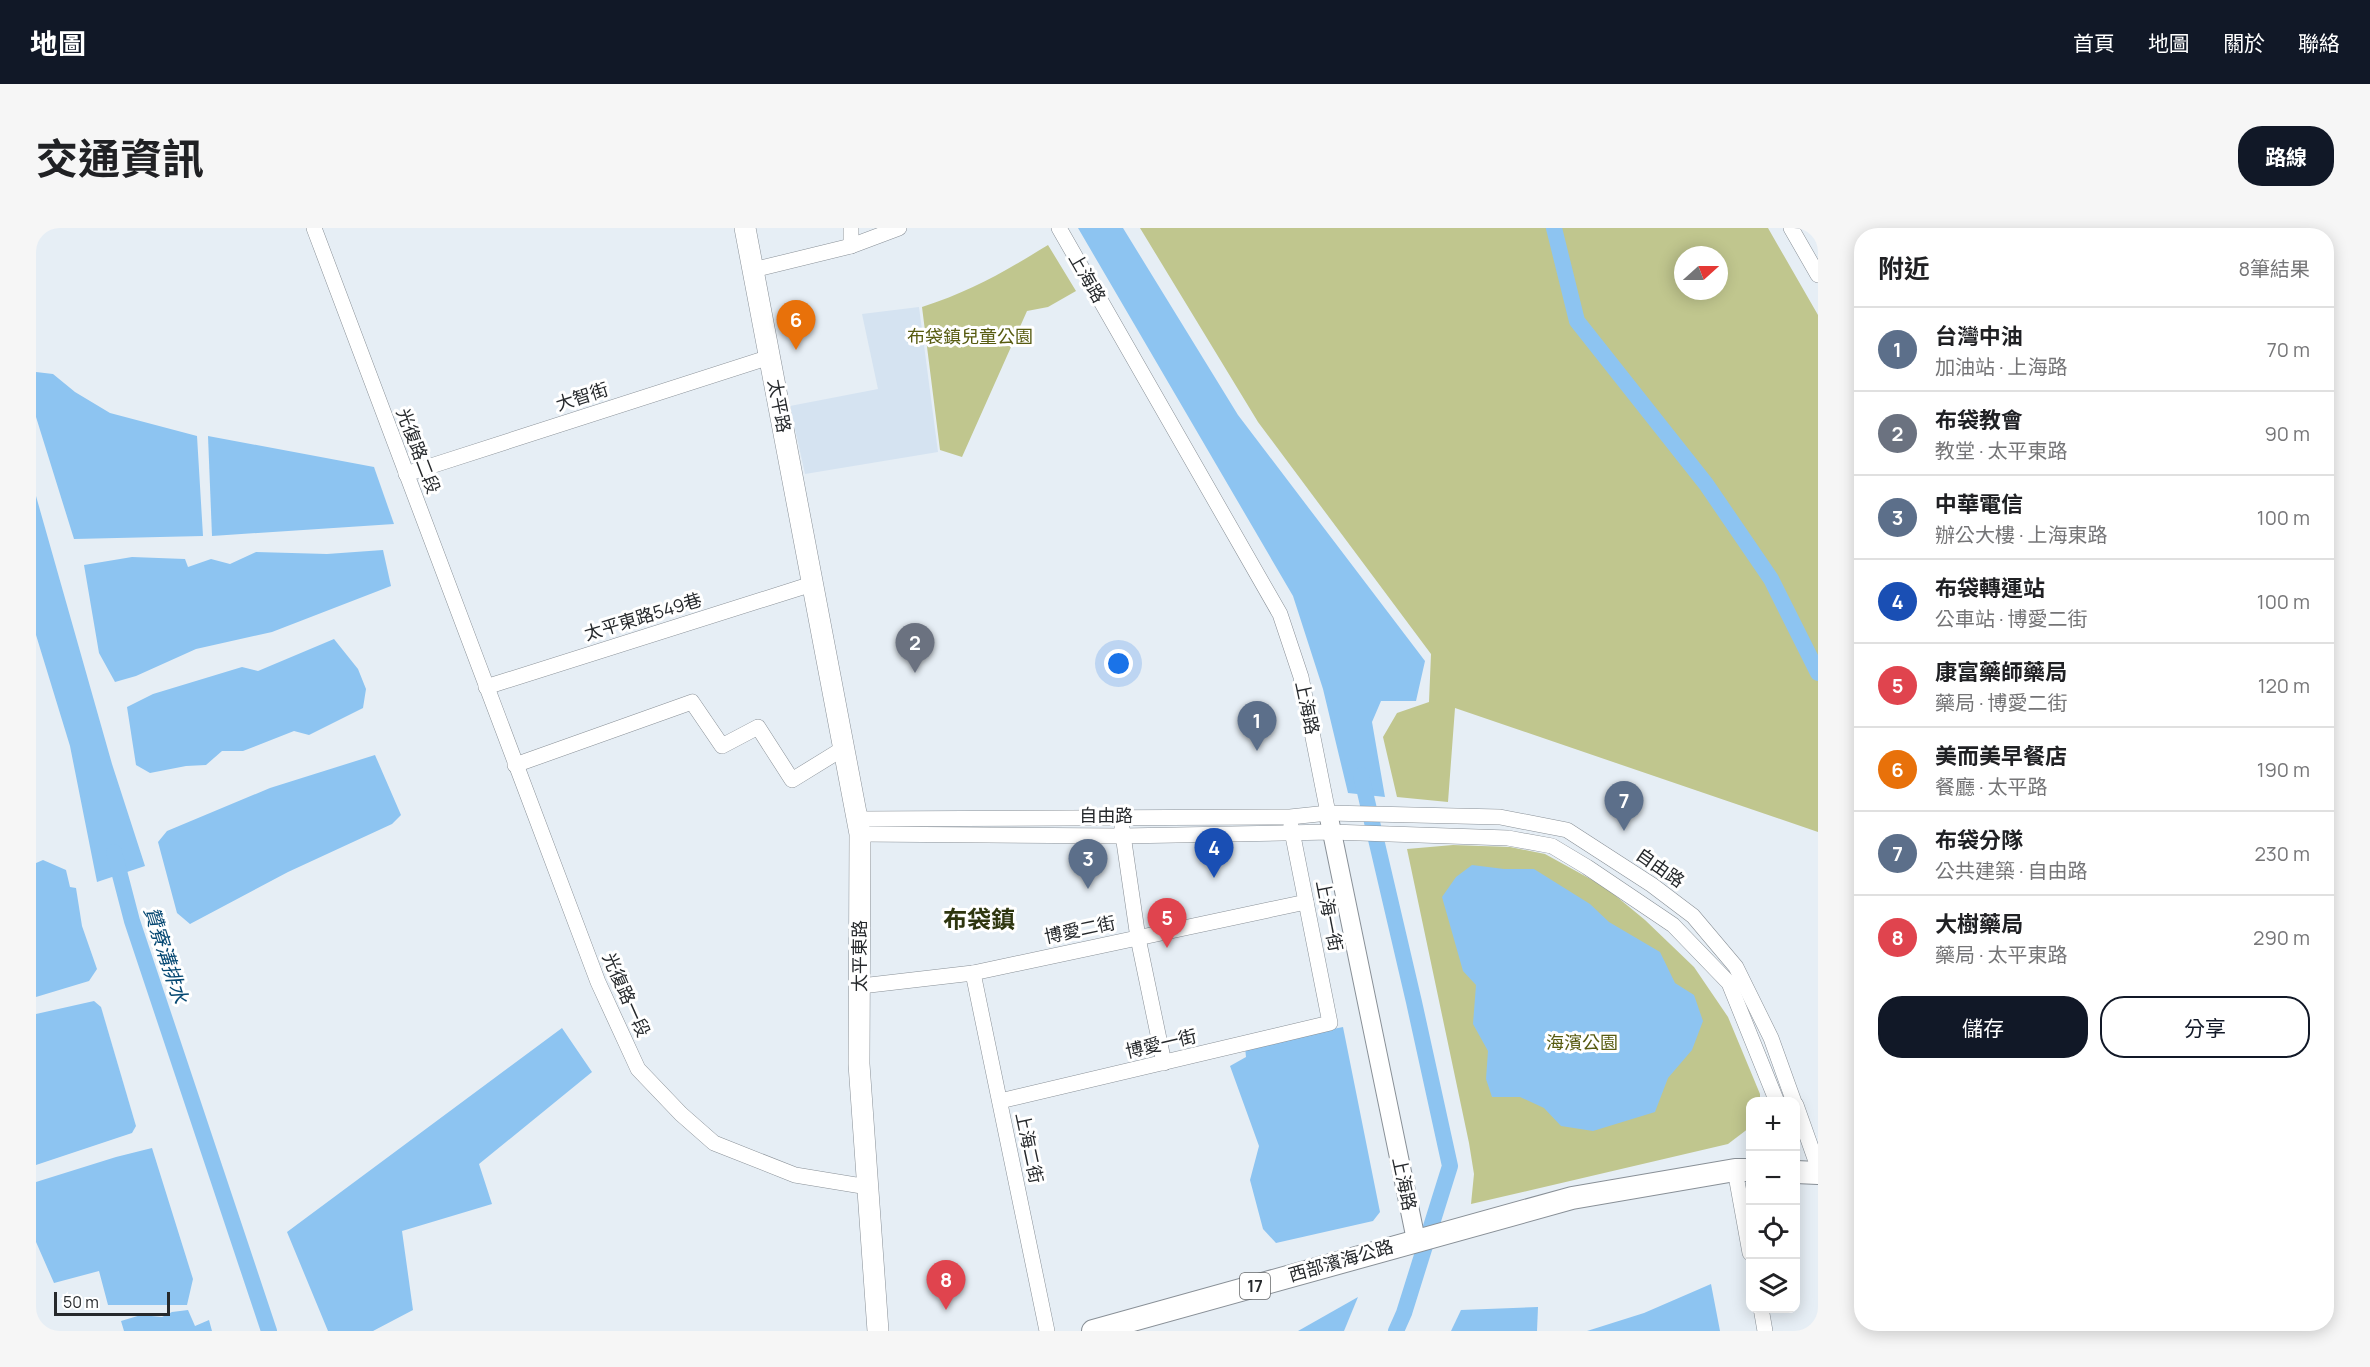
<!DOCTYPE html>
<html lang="zh-TW">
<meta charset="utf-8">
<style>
:root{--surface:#fff;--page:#f6f6f6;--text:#202124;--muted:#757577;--line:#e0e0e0;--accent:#111827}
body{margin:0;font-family:Manrope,"Noto Sans TC",sans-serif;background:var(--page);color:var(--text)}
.controls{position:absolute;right:18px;bottom:18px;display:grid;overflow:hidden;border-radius:12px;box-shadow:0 3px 15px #0003}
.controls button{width:54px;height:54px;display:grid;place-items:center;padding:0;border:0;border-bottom:2px solid var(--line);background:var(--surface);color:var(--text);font:30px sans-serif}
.compass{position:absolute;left:1638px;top:18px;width:54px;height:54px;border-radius:50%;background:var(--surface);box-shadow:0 3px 15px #0003;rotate:69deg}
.scale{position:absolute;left:18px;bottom:15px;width:116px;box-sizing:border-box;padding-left:6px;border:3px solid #26292c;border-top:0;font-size:16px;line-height:21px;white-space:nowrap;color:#26292c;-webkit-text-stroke:4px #fff;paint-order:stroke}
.you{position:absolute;left:1083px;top:436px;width:21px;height:21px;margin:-15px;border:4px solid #fff;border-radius:50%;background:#1a73e8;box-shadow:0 0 0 9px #1a73e833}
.badge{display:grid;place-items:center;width:39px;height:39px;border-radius:50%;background:var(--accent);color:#fff;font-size:20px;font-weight:700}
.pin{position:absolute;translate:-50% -50px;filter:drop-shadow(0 2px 3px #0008)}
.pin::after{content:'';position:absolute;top:32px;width:21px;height:18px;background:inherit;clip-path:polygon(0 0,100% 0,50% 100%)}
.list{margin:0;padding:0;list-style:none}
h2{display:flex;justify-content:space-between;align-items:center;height:78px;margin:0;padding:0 24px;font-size:26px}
h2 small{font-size:20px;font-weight:400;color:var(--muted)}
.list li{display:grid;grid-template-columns:39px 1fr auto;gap:18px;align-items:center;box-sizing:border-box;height:84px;padding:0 24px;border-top:2px solid var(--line)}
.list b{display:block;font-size:22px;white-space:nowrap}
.list p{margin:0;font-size:20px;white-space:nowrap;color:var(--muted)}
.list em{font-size:20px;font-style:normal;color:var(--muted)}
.actions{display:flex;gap:12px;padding:18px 24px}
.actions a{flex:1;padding:14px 0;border:2px solid var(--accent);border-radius:24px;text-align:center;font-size:21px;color:var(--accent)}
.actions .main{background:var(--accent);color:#fff}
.icon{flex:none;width:33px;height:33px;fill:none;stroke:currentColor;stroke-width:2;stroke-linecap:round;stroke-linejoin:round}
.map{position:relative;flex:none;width:1782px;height:1103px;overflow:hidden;border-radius:24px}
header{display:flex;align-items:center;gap:36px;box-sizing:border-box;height:84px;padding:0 30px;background:var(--accent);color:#fff}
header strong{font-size:28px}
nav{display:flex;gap:33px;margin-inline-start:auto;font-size:21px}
.intro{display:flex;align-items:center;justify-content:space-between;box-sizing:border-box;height:144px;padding:0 36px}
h1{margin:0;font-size:42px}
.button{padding:15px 27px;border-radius:24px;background:var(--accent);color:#fff;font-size:21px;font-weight:700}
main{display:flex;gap:36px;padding:0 36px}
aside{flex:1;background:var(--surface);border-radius:24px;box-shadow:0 3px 15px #0003}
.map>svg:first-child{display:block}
.built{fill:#d5e3f1}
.green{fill:#c0c68e;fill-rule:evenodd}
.water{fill:#8dc4f1}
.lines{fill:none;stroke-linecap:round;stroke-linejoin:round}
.canal{stroke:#8dc4f1;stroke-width:16}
.minor-casing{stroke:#899097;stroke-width:16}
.tertiary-casing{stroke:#899097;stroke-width:20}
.secondary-casing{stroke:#899097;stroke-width:22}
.primary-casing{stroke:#899097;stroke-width:24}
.minor{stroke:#fff;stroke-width:15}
.tertiary{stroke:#fff;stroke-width:18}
.secondary{stroke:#fff;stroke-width:21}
.primary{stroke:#fff;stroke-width:22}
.labels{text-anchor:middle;stroke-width:6;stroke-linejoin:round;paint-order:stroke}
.shield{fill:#fff;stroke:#67696b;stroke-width:1.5}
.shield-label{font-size:16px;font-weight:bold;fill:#26292c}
.street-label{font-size:18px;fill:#26292c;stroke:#fff}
.park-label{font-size:18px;fill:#575b10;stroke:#fff}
.water-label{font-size:20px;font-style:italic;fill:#074973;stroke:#fff}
.district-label{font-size:24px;font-weight:bold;fill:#2e360f;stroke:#fff}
</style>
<header>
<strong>地圖</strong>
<nav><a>首頁</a><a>地圖</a><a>關於</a><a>聯絡</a></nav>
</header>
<div class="intro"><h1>交通資訊</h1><a class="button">路線</a></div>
<main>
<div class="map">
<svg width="1782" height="1103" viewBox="0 0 1782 1103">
<rect width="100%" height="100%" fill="#e6eef5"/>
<path class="built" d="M883,79l19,145 -133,22 -15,-68 88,-17 -16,-75z"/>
<g class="green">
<path d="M1104,0h628l50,87v517l-363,-124 -7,94 -51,-5 -14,-60 14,-24 32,-11 2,-48 -173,-232zM1647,27h36v36h-36z"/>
<path d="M1012,17l28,46 -28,16 -21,4 -65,146 -22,-7 -18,-143c50,-16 82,-35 126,-62z"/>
<path d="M1417,617l57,2 35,7 60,33 40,33 49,47 34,50 32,77v7l-10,1 -1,26 -21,16 -257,60 3,-30 -5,-31 -62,-294z"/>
</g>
<g class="water">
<path d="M1042,0h45l115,187 187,246 -9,40h-35l-9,21 13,75 -37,-4 -25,-104 -30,-93z"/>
<path d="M0,144l17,2 22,18 35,21 87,23 6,100 -129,3 -38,-122z"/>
<path d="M172,208l166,31 20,57 -182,12z"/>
<path d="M0,268l76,268 33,102 -48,16 -27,-136 -34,-111z"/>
<path d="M347,322l8,36 -119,46 -76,17 -60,27 -21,6 -16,-29 -15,-88 48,-8 53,2 3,8 23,-8 19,5 26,-12 71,2z"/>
<path d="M298,411l24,30 8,20 -3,19 -54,27 -15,-4 -51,20h-21l-16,14 -20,1 -36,7 -14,-8 -9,-58 26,-13 89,-27 16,4z"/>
<path d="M339,527l26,60 -9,9 -104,48 -98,52 -13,-11 -19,-71 9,-11 103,-43z"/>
<path d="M7,632l23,10 4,17 6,1 6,38 15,43 -8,12 -53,16v-134z"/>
<path d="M1436,637l32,4h30l56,35 19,18 51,30 15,31 19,12 9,26 -11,29 -24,28 -13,34 -62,19 -32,-5 -17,-18 -24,-11h-28l-6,-18 2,-28 -15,-27 3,-39 -13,-14 -21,-74 14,-20z"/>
<path d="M58,773l7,6 35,119 -4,7 -96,32v-151z"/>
<path d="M1307,799l37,185 -7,9 -97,22 -13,-14 -13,-49 9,-34 -29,-80 16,-9 -1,-10z"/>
<path d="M526,800l30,44 -113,92 13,40 -90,27 11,79 -40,21h-45l-41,-99z"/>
<path d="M116,920l41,131 -6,26h-79l-9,-34 -45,12 -18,-41v-60l80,-25z"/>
<path d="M1675,1056l9,47h-133l57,-18z"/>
<path d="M1322,1069l-14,34h-46z"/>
<path d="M1502,1079l-1,24h-86l10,-21z"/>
<path d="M152,1082l7,16 14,-6 3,11h-88l-3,-10 20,-6 21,2 10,-5z"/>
</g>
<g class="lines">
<g class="canal">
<path d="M1518,0l23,93 129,163 65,95 47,94"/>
<path d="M1325,547l53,227 36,164 -46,147 -8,18"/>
<path d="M78,624l18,69 137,410"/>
</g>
<defs>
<g id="minor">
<path d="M278,0l284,754 40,87 43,45 33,29 81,32 73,12"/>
<path d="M815,0v18"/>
<path d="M1023,0l221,386 21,63 27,136"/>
<path d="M1755,0l27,47"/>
<path d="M717,42l98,-24 48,-18"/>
<path d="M370,246l364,-117"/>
<path d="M450,459l326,-103"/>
<path d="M479,537l177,-63 30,44 36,-19 34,53 52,-32"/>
<path d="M822,591l432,-2 38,-4 172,4 67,13 85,55 41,31 43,51 35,71 23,64"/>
<path d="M1086,600l16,110 26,125"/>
<path d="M824,606l262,2 209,-4 177,6 44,8 35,21 86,58 56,58 48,119"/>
<path d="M937,745l74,358"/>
<path d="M825,758l112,-13 333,-71"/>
<path d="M964,873l330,-78 -39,-197"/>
<path d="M1760,877l22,62"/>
<path d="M1699,942l15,83"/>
<path d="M1725,1080l4,23"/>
</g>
<path id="tertiary" d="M1292,585l88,427"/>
<path id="secondary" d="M709,0l115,606 -1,230 19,267"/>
<g id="primary">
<path d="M1760,944l22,1"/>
<path d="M1057,1103l479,-133 163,-28h15"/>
</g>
</defs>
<use href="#minor" class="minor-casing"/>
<use href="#tertiary" class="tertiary-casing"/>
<use href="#secondary" class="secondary-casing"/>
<use href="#primary" class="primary-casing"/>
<use href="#minor" class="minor"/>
<use href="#tertiary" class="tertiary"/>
<use href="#secondary" class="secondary"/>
<use href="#primary" class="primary"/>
</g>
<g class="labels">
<rect class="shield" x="1204" y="1045" width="30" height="26" rx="4.5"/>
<g class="shield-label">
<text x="1219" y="1064">17</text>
</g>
<g class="street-label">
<text transform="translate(1051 50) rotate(60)" y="6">上海路</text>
<text transform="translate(546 169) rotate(-18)" y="6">大智街</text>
<text transform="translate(743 178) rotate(79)" y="6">太平路</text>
<text transform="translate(382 223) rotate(69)" y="6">光復路二段</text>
<text transform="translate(607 389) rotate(-17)" y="6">太平東路549巷</text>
<text transform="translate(1271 480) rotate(78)" y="6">上海路</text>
<text x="1070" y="594">自由路</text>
<text transform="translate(1624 640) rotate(35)" y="6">自由路</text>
<text transform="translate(1293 688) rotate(79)" y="6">上海一街</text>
<text transform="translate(1044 702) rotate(-12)" y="6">博愛二街</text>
<text transform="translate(824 728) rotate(-90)" y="6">太平東路</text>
<text transform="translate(590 767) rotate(66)" y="6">光復路一段</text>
<text transform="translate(1125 816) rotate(-13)" y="6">博愛一街</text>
<text transform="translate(993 920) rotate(78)" y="6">上海二街</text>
<text transform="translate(1368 956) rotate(78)" y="6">上海路</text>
<text transform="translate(1305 1033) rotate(-16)" y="6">西部濱海公路</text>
</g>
<g class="park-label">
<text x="934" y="115">布袋鎮兒童公園</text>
<text x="1546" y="821">海濱公園</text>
</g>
<g class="water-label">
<text transform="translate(130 727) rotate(72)" y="7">贊寮溝排水</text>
</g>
<g class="district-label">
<text x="943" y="700">布袋鎮</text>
</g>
</g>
</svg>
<div class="controls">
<button>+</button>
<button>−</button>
<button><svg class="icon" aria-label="locate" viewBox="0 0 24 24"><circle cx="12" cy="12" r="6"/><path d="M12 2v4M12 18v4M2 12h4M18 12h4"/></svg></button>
<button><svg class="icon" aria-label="layers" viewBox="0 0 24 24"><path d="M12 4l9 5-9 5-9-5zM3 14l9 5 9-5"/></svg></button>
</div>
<svg class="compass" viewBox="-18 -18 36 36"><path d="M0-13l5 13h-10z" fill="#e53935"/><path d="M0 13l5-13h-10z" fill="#757577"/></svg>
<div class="scale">50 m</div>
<div class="you"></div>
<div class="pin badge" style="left:1221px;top:523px;background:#5c6f8a">1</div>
<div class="pin badge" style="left:879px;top:445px;background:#6b7280">2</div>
<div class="pin badge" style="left:1052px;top:661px;background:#5c6f8a">3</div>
<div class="pin badge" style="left:1178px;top:650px;background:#1a4fb4">4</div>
<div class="pin badge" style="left:1131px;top:720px;background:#e0444e">5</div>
<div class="pin badge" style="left:760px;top:122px;background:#e8710a">6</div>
<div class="pin badge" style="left:1588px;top:603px;background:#5c6f8a">7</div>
<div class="pin badge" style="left:910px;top:1082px;background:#e0444e">8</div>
</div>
<aside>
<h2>附近<small>8筆結果</small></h2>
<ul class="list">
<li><span class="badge" style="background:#5c6f8a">1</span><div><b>台灣中油</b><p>加油站 · 上海路</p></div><em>70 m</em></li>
<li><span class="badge" style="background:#6b7280">2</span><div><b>布袋教會</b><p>教堂 · 太平東路</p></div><em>90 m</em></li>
<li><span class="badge" style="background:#5c6f8a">3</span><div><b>中華電信</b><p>辦公大樓 · 上海東路</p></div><em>100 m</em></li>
<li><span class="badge" style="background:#1a4fb4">4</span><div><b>布袋轉運站</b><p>公車站 · 博愛二街</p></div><em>100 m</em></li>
<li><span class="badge" style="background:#e0444e">5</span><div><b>康富藥師藥局</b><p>藥局 · 博愛二街</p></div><em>120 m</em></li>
<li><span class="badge" style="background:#e8710a">6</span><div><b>美而美早餐店</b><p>餐廳 · 太平路</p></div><em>190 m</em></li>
<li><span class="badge" style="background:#5c6f8a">7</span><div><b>布袋分隊</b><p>公共建築 · 自由路</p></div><em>230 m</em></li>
<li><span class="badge" style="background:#e0444e">8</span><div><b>大樹藥局</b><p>藥局 · 太平東路</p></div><em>290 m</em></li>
</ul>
<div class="actions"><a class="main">儲存</a><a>分享</a></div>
</aside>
</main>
